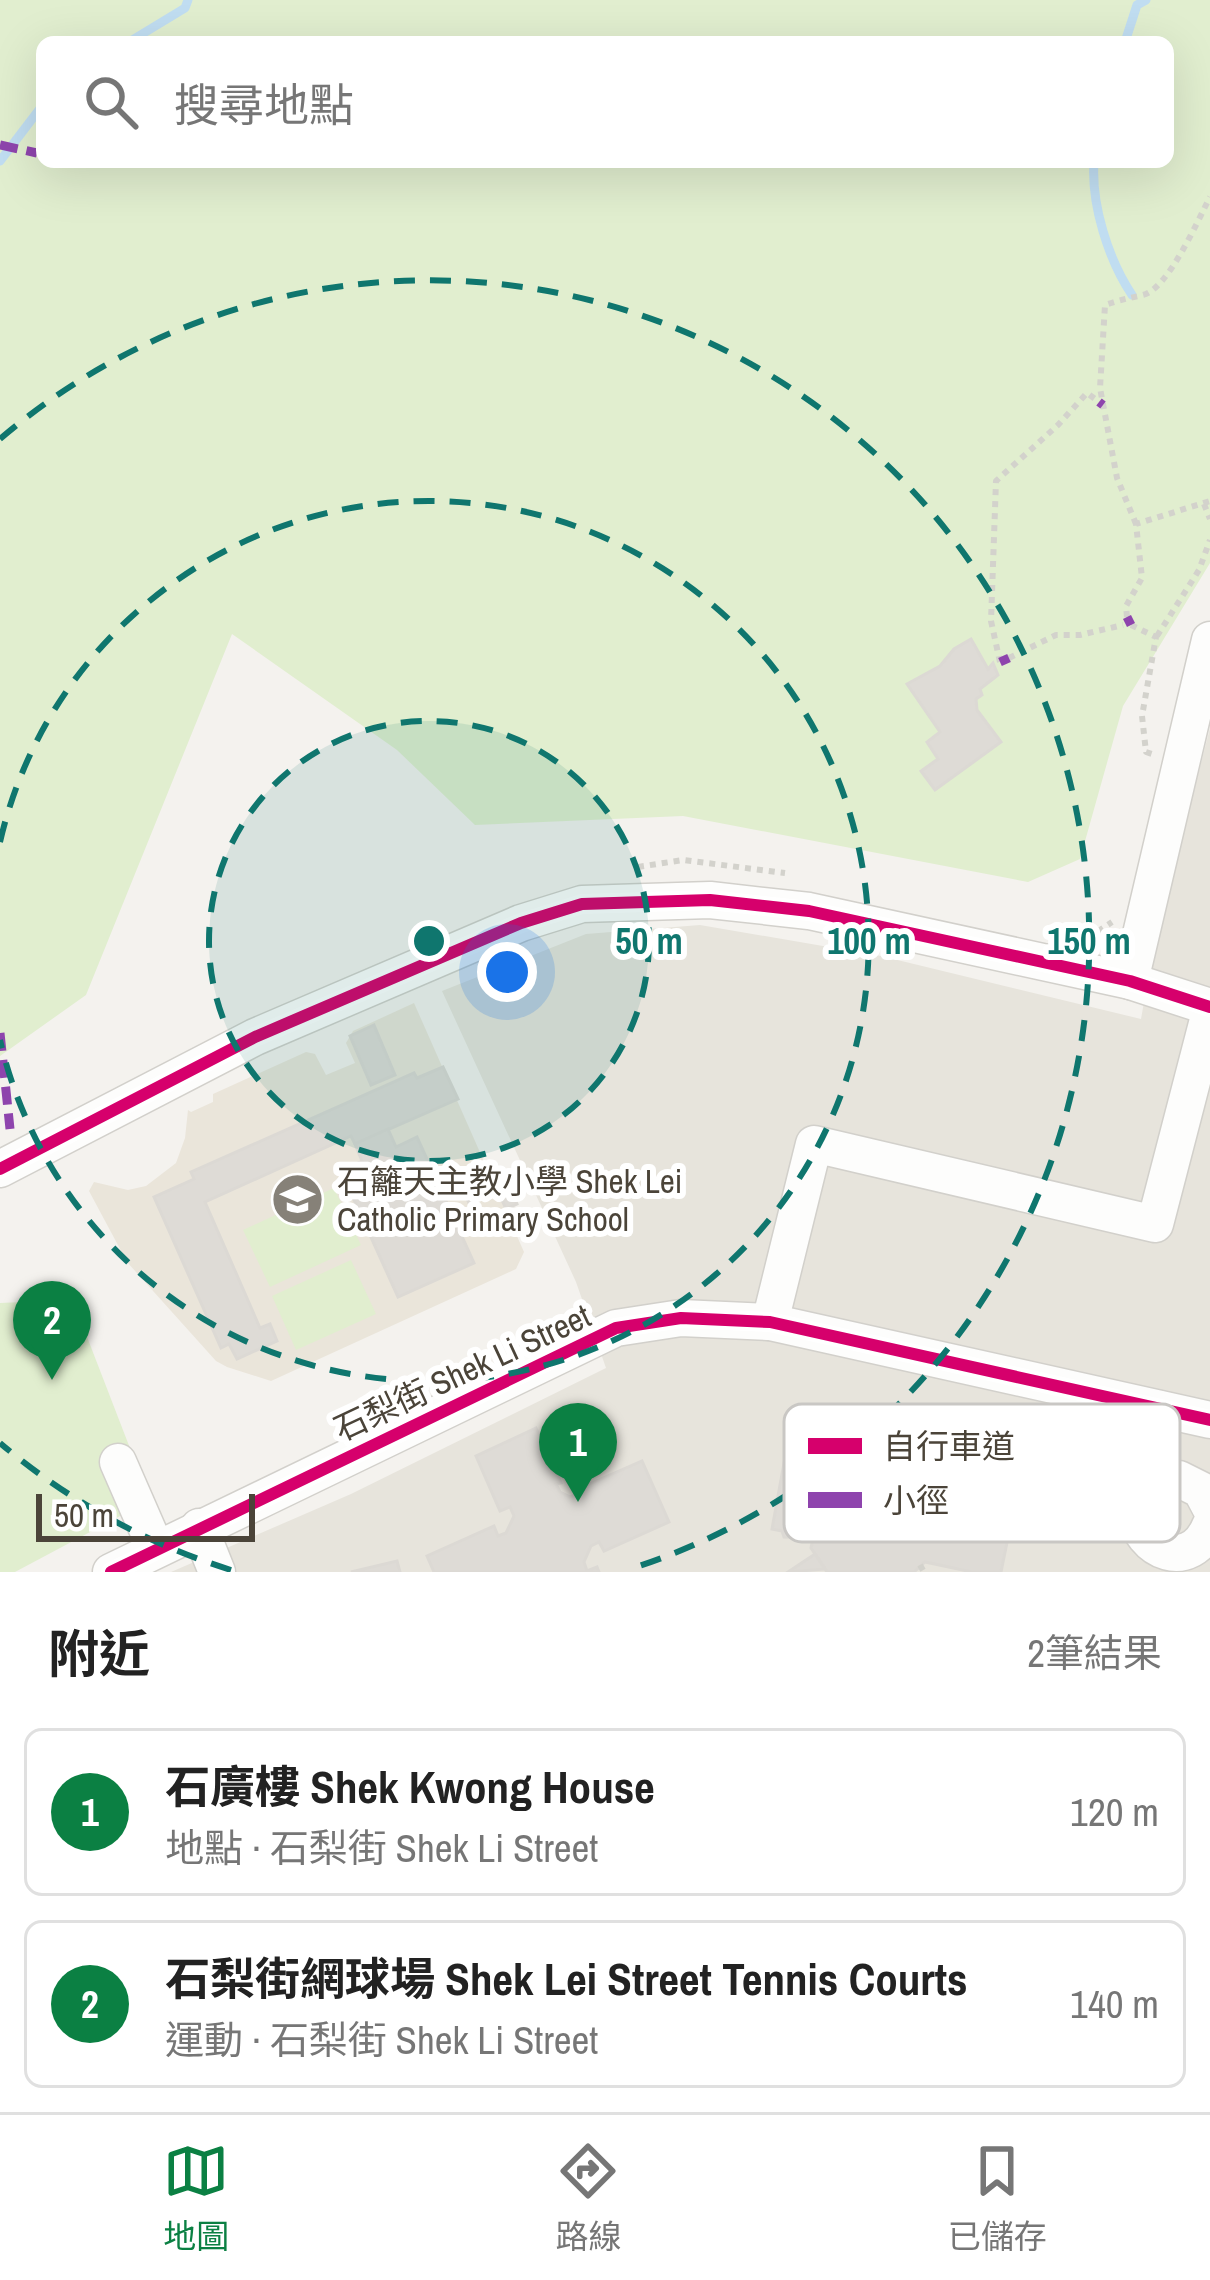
<!DOCTYPE html>
<html lang="zh-TW">
<meta charset="utf-8">
<style>
:root{--surface:#fff;--page:#f2f2f2;--text:#222;--muted:#767676;--line:#e0e0e0;--accent:#0b8043}
body{margin:0;font-family:"Archivo Narrow","Noto Sans TC",sans-serif;background:var(--page);color:var(--text)}
.scale{position:absolute;left:36px;bottom:30px;width:219px;box-sizing:border-box;padding-left:12px;border:6px solid #4b4439;border-top:0;font-size:33px;line-height:42px;white-space:nowrap;color:#4b4439;-webkit-text-stroke:9px #fff;paint-order:stroke}
.you{position:absolute;left:507px;top:972px;width:42px;height:42px;margin:-30px;border:9px solid #fff;border-radius:50%;background:#1a73e8;box-shadow:0 0 0 18px #1a73e833}
.badge{display:grid;place-items:center;width:78px;height:78px;border-radius:50%;background:var(--accent);color:#fff;font-size:39px;font-weight:700}
.pin{position:absolute;translate:-50% -99px;filter:drop-shadow(0 3px 6px #0008)}
.pin::after{content:'';position:absolute;top:63px;width:42px;height:36px;background:inherit;clip-path:polygon(0 0,100% 0,50% 100%)}
.list{margin:0;padding:0;list-style:none}
h2{display:flex;justify-content:space-between;align-items:center;height:156px;margin:0;padding:0 48px;font-size:51px}
h2 small{font-size:39px;font-weight:400;color:var(--muted)}
.list li{display:grid;grid-template-columns:78px 1fr auto;gap:36px;align-items:center;box-sizing:border-box;height:168px;margin:0 24px 24px;padding:0 24px;border:3px solid var(--line);border-radius:18px}
.list b{display:block;font-size:45px;white-space:nowrap}
.list p{margin:0;font-size:39px;white-space:nowrap;color:var(--muted)}
.list em{font-size:39px;font-style:normal;color:var(--muted)}
.icon{flex:none;width:66px;height:66px;fill:none;stroke:currentColor;stroke-width:2;stroke-linecap:round;stroke-linejoin:round}
.map{position:relative;flex:none;width:1210px;height:1572px;overflow:hidden}
.search{position:absolute;background:var(--surface);box-shadow:0 12px 48px #0002;left:36px;right:36px;top:36px;height:132px;display:flex;align-items:center;gap:30px;box-sizing:border-box;padding:0 42px;border-radius:18px;color:var(--muted);font-size:45px}
.sheet{height:540px;background:var(--surface)}
nav{display:flex;justify-content:space-around;align-items:center;box-sizing:border-box;height:168px;border-top:3px solid var(--line);background:var(--surface);font-size:33px;color:var(--muted)}
nav a{display:grid;justify-items:center;gap:6px}
nav .on{color:var(--accent)}
.map>svg:first-child{display:block}
.residential{fill:#e7e4dc}
.education{fill:#eae5da}
.green{fill:#e1eecf;fill-rule:evenodd}
.lines{fill:none;stroke-linecap:round;stroke-linejoin:round}
.stream{stroke:#c0ddf1;stroke-width:9}
.building{fill:#dedbd6;stroke:#dcd9d4;stroke-width:3}
.minor-casing{stroke:#d2d0cb;stroke-width:39}
.path{stroke:#d3d2cc;stroke-width:6;stroke-dasharray:6 6;stroke-linecap:butt}
.minor{stroke:#fdfdfc;stroke-width:36}
.quiet{stroke:#8e44ad;stroke-width:9;stroke-dasharray:18 9;stroke-linecap:butt}
.cycleway-casing{stroke:#fff;stroke-width:20}
.cycleway{stroke:#d6006c;stroke-width:12}
.ring{fill:none;stroke:#0f766e;stroke-width:6;stroke-dasharray:21 15}
.labels{text-anchor:middle;stroke-width:12;stroke-linejoin:round;paint-order:stroke}
.poi-label{font-size:33px;fill:#4b4439;stroke:#fff;text-anchor:start}
.street-label{font-size:33px;fill:#4b4439;stroke:#fff}
.key{fill:#fff;stroke:#c9c7c4;stroke-width:3}
.key-label{font-size:33px;fill:#4b4439}
.centre{fill:#0f766e;stroke:#fff;stroke-width:6}
.ring-label{font-size:36px;text-anchor:middle;font-weight:bold;fill:#0f766e;stroke:#fff;stroke-width:12;stroke-linejoin:round;paint-order:stroke}
</style>
<div class="map">
<svg width="1210" height="1572" viewBox="0 0 1210 1572">
<rect width="100%" height="100%" fill="#f4f2ee"/>
<path class="residential" d="M1210,728v844h-1039l180,-78 255,-126 -30,-86 -134,-291 144,-57 114,-9 181,31 260,63 13,-73z"/>
<path class="education" d="M414,1003l110,249 -8,17 -245,112 -44,-14 -11,-6 -89,-99 -38,-71 5,-9 34,8 18,-4 30,-23 9,-25 3,-28 3,2 22,-10v-8l93,-42 9,2 11,21 29,-12 -9,-20 7,-12z"/>
<g class="green">
<path d="M0,0h1210v563l-87,143 -43,153 -52,23 -345,-66 -208,9 -78,-75 -165,-116 -146,361 -86,61zM42,42h1126v120h-1126z"/>
<path d="M334,1188l27,57 -91,42 -27,-57z"/>
<path d="M351,1260l25,54 -80,36 -24,-54z"/>
<path d="M67,1285l66,171 -11,59 -107,57h-15v-269l23,-1z"/>
</g>
<g class="lines">
<g class="stream">
<path d="M129,42l56,-34 3,-8"/>
<path d="M1125,42l12,-37 9,-5"/>
<path d="M0,161l42,-55"/>
<path d="M1094,162c-3,42 14,97 38,133"/>
</g>
</g>
<g class="building">
<path d="M971,639l17,30 5,-6 5,12 -18,14 2,6 -6,4 1,11 24,32 -66,48 -14,-19 17,-12 -11,-17 13,-10 -33,-48 33,-18 14,-17z"/>
<path d="M374,1025l21,50 -24,10 -21,-49z"/>
<path d="M443,1067l15,32 -103,45 -4,-8 -146,66 55,126 10,-4 7,17 -40,18 -8,-15 -8,4 -67,-151 40,-18 -3,-7 223,-99 3,5z"/>
<path d="M388,1129l8,18 21,-10 57,126 -76,34 -57,-126 21,-10 -7,-17z"/>
<path d="M506,1177l11,27 -11,5 -12,-27z"/>
<path d="M489,1179l6,12 -26,12 -6,-13z"/>
<path d="M882,1409l65,14 -12,59 -4,-1 -2,9 6,9 8,2 -1,-4 71,16 -12,59h-29l-47,-10 -11,10h-87l-16,-24 2,-10 -29,-1 -2,-6 -10,-2 12,-66 12,1 3,-4 33,12 2,-4 16,3 4,4 -3,12 10,2 15,-10 1,-8 -7,-3z"/>
<path d="M536,1428l25,55 -5,1 4,8 10,5 8,-3 -2,-4 66,-29 27,61 -65,29 -5,-9 -8,4 -7,16 3,9 10,-4 2,5h-165l-7,-16 67,-30 4,10 8,-3 8,-17 -4,-9 -10,4 -24,-55z"/>
<path d="M815,1554l10,15 -37,3z"/>
<path d="M397,1561l3,11h-49z"/>
</g>
<g class="lines">
<defs>
<g id="minor">
<path d="M1130,981l80,-341"/>
<path d="M0,1169l255,-132 266,-114 61,-19 128,-4 99,11 321,70 80,26"/>
<path d="M770,1322l44,-178 341,80 55,-212"/>
<path d="M1159,1409c-7,25 -28,76 -25,100 6,45 57,63 76,17"/>
<path d="M118,1462l38,87"/>
<path d="M1137,1513c5,-23 19,-32 42,-34l22,11 9,17"/>
<path d="M199,1527l18,45"/>
<path d="M111,1572l505,-244 65,-10 89,4 440,98"/>
</g>
</defs>
<use href="#minor" class="minor-casing"/>
<g class="path">
<path d="M1204,504l6,15"/>
<path d="M1136,524l-19,-46 -17,-90 5,-83c14,-5 25,-7 38,-10 25,-6 55,-75 67,-98"/>
<path d="M1127,617l-1,-11 16,-28 -6,-54 74,-23"/>
<path d="M1131,625l25,12 -14,79 4,36 6,2"/>
<path d="M1157,636l42,-66 11,-30"/>
<path d="M1009,658l47,-23h24l43,-10"/>
<path d="M1000,662l-9,-41 5,-140 62,-56 29,-32 12,9"/>
<path d="M638,867l45,-7 102,13"/>
<path d="M1088,938l24,-16"/>
<path d="M920,1565l4,7"/>
</g>
<use href="#minor" class="minor"/>
<g class="quiet">
<path d="M0,145l37,8"/>
<path d="M1099,402l4,3"/>
<path d="M1127,617l4,8"/>
<path d="M1000,662l9,-4"/>
<path d="M0,1033l10,96"/>
</g>
<defs>
<g id="cycleway">
<path d="M0,1169l255,-132 266,-114 61,-19 128,-4 99,11 321,70 80,26"/>
<path d="M111,1572l505,-244 65,-10 89,4 440,98"/>
</g>
</defs>
<use href="#cycleway" class="cycleway-casing"/>
<use href="#cycleway" class="cycleway"/>
</g>
<circle cx="429" cy="941" r="220" fill="#0f766e" fill-opacity=".12"/>
<g class="ring">
<circle cx="429" cy="941" r="220"/>
<path d="M0 842A440 440 0 1 1 0 1040"/>
<path d="M231 1570A660 660 0 0 1 0 1443M0 439A660 660 0 1 1 627 1570"/>
</g>
<defs>
<symbol id="school-disc" viewBox="-11 -11 22 22"><circle r="9.5" fill="#868178" stroke="#fff"/><path d="M0-5L7-2L0 1L-7-2ZM-4 1L0 2.5L4 1V4Q0 6-4 4Z" fill="#fff"/></symbol>
</defs>
<g fill-rule="evenodd">
<use href="#school-disc" x="268" y="1170" width="59" height="59"/>
</g>
<g class="labels">
<g class="poi-label">
<text x="337" y="1193">石籬天主教小學 Shek Lei<tspan x="337" dy="38">Catholic Primary School</tspan></text>
</g>
<g class="street-label">
<text transform="translate(462 1372) rotate(-25)" y="12">石梨街 Shek Li Street</text>
</g>
</g>
<rect x="784" y="1404" width="396" height="138" rx="18" class="key"/>
<rect x="808" y="1438" width="54" height="16" fill="#d6006c"/>
<rect x="808" y="1492" width="54" height="16" fill="#8e44ad"/>
<g class="key-label">
<text x="883" y="1458">自行車道</text>
<text x="883" y="1512">小徑</text>
</g>
<circle cx="429" cy="941" r="18" class="centre"/>
<g class="ring-label">
<text x="649" y="954">50 m</text>
<text x="869" y="954">100 m</text>
<text x="1089" y="954">150 m</text>
</g>
</svg>
<div class="scale">50 m</div>
<div class="you"></div>
<div class="pin badge" style="left:578px;top:1502px">1</div>
<div class="pin badge" style="left:52px;top:1380px">2</div>
<div class="search"><svg class="icon" aria-label="search" viewBox="0 0 24 24"><circle cx="10" cy="10" r="6"/><path d="M15 15l6 6"/></svg>搜尋地點</div>
</div>
<section class="sheet">
<h2>附近<small>2筆結果</small></h2>
<ul class="list">
<li><span class="badge">1</span><div><b>石廣樓 Shek Kwong House</b><p>地點 · 石梨街 Shek Li Street</p></div><em>120 m</em></li>
<li><span class="badge">2</span><div><b>石梨街網球場 Shek Lei Street Tennis Courts</b><p>運動 · 石梨街 Shek Li Street</p></div><em>140 m</em></li>
</ul>
</section>
<nav>
<a class="on"><svg class="icon" aria-label="map" viewBox="0 0 24 24"><path d="M3 6l6-2 6 2 6-2v14l-6 2-6-2-6 2zM9 4v14M15 6v14"/></svg>地圖</a>
<a><svg class="icon" aria-label="directions" viewBox="0 0 24 24"><path d="M12 3l9 9-9 9-9-9zM9 14v-3h6M13 9l2 2-2 2"/></svg>路線</a>
<a><svg class="icon" aria-label="saved" viewBox="0 0 24 24"><path d="M7 4h10v16l-5-4-5 4z"/></svg>已儲存</a>
</nav>
